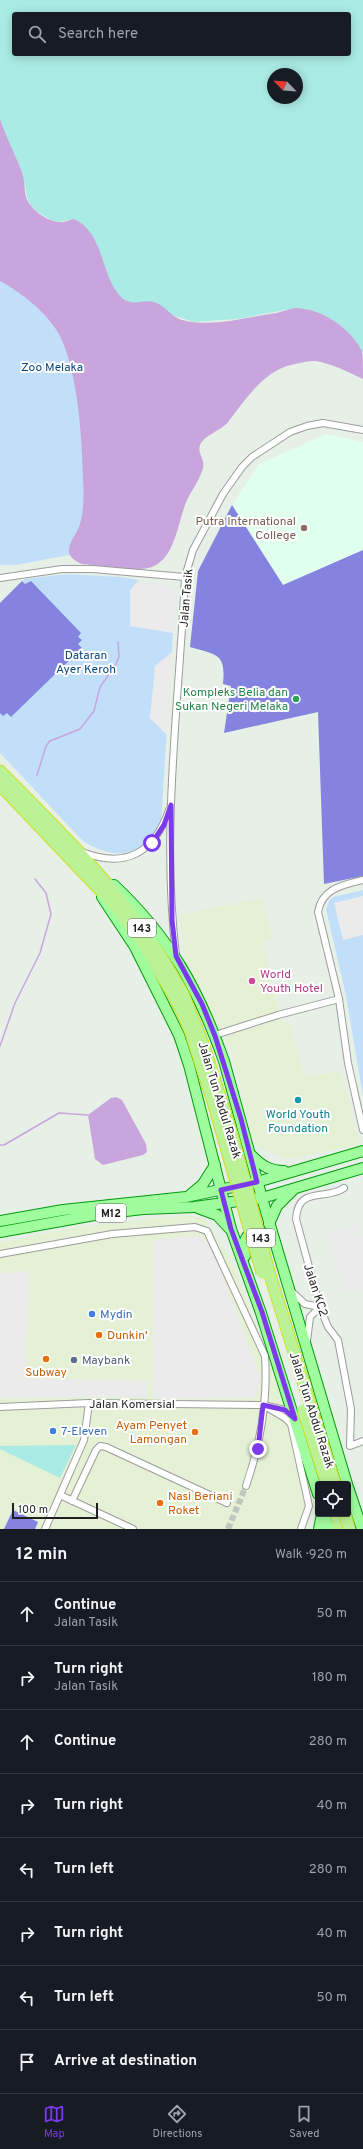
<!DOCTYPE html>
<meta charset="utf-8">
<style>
:root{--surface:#171b24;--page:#20242c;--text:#f1f3f6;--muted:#9ea1a6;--line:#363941;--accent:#7c3aed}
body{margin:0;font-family:Overpass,sans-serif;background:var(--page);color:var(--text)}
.controls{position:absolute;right:12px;bottom:12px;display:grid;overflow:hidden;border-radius:4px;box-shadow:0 2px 10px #0003}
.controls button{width:36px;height:36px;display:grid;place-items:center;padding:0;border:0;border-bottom:1px solid var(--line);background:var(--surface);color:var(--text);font:20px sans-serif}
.compass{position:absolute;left:267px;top:68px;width:36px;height:36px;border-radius:50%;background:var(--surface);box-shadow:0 2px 10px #0003;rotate:295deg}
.scale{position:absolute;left:12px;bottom:10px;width:86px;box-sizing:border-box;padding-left:4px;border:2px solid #1f1f1f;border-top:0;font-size:11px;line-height:14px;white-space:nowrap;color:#1f1f1f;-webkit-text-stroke:3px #fff;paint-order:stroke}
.stop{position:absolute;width:12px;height:12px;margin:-9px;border:3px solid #7c3aed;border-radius:50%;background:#fff}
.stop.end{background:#7c3aed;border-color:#fff;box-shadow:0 1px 4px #0008}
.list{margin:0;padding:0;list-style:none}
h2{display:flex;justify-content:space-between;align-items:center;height:52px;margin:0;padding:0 16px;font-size:17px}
h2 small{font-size:13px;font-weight:400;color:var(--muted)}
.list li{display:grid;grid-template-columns:26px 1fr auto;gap:12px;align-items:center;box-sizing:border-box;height:64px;padding:0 16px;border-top:1px solid var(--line)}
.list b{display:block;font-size:15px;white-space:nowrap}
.list p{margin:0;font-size:13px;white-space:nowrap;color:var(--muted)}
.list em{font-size:13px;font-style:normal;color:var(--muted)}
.icon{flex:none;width:22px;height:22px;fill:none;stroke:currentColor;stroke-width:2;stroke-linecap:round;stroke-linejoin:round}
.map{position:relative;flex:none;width:363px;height:1529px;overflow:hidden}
.search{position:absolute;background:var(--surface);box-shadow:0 2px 10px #0003;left:12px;right:12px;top:12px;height:44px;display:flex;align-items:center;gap:10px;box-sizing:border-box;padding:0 14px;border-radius:4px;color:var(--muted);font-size:15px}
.sheet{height:564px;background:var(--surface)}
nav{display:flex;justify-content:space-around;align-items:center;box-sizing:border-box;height:56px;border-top:1px solid var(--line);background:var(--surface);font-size:11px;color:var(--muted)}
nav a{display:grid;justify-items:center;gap:2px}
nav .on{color:var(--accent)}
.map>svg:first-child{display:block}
.commercial{fill:#e4f1d5}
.education{fill:#e0ffec}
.grass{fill:#abebe5;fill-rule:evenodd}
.park{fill:#c2dffa}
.pitch{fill:#8483e0}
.parking{fill:#ebebeb}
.water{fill:#c9a5de}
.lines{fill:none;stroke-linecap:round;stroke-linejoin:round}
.stream{stroke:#c9a5de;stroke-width:1.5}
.minor-tunnel{stroke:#bec6be;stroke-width:6;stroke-dasharray:6 3;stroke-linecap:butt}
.minor-casing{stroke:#9c9c9c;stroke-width:8}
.primary-casing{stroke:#009b0c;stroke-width:12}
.trunk-casing{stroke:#d2de23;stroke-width:13}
.minor{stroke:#fff;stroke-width:6}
.primary{stroke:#a0fd9e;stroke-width:10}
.trunk{stroke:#baf295;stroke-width:11}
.trunk-bridge-casing{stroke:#d2de23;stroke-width:13;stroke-linecap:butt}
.trunk-bridge{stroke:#baf295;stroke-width:11}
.route{stroke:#7c3aed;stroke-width:5}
.education-dot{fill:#8d6e63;stroke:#fff;stroke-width:1.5}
.leisure-dot{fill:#2e9e5b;stroke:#fff;stroke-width:1.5}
.hotel-dot{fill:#d1479c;stroke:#fff;stroke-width:1.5}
.culture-dot{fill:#0f9aa8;stroke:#fff;stroke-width:1.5}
.shop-dot{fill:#3f7fe0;stroke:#fff;stroke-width:1.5}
.food-dot{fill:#e8710a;stroke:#fff;stroke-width:1.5}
.service-dot{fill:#5c6f8a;stroke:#fff;stroke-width:1.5}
.labels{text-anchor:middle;stroke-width:4;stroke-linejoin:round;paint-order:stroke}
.shield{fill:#fff;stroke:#626262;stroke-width:1}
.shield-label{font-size:11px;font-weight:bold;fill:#1f1f1f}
.park-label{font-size:12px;fill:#0a4781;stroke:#fff}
.education-label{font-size:12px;fill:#785e54;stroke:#fff;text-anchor:end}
.street-label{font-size:12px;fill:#1f1f1f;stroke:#fff}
.leisure-label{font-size:12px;fill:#27864d;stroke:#fff;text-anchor:end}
.hotel-label{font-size:12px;fill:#b23c85;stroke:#fff;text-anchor:start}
.culture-label{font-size:12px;fill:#0d838f;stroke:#fff}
.shop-label{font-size:12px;fill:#366cbe;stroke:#fff;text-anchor:start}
.food-label{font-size:12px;fill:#c56008;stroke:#fff;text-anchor:start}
.service-label{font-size:12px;fill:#4e5e75;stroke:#fff;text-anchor:start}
</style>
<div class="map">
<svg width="363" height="1529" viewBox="0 0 363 1529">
<rect width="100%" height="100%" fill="#e6f0e6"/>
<g class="commercial">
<path d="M261,898l11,40 -10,3 20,82h7l14,50 9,4 25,-6 5,3 18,71 -74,14 -32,-15 -24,-98 -14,-21 -30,-59 -6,-51z"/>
<path d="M189,1215l16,4 25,38 51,132 34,117 -9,23h-306v-286l79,-16z"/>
</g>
<path class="education" d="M326,434l37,8v108l-80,35 -51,-80 27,-41z"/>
<g class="grass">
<path d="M0,0h363v352l-19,-24 -11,-8 -38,-12 -58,11 -43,3 -22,-7 -15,-12c-10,-3 -21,3 -31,-2 -24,-13 -21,-67 -52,-82l-15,3 -8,-2 -15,-9 -6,-7 -3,-7 -4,-23 -17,-37 -6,-18zM14,14h335v40h-335zM273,74h24v24h-24z"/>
<path d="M76,1445l-16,33 -60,-29v-3z"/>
</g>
<g class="park">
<path d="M0,209l106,138 -11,203 -79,15h-16z"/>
<path d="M67,574l55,3 48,9 8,11 -5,36 -12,190c-4,5 -7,12 -11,16 -19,21 -46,16 -67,2l-83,-88v-150l25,-24z"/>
<path d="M363,890v206l-17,-100 -20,-87 3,-8 4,-4z"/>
</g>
<g class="pitch">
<path d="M232,505l51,80 80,-35v326l-39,8 -6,-172 -94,21 7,-47 -8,-2c3,-31 -6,-29 -33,-37l8,-76z"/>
<path d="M22,581l3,3 6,-3 50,52 -3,4 4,3 -4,4 4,4 -71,69 -4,-4 -4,3 -3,-3v-110z"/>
<path d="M13,1510l25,12 -3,7h-31z"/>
</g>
<g class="parking">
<path d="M139,580l31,6 8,11 -5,36 -43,-7v-36z"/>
<path d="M173,651l-6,84 -17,-17 5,-52z"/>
<path d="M363,896v39l-20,5 -9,-37z"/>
<path d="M359,1223l4,16v49l-18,5 -18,-60z"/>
<path d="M198,1235l14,12 49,132 -4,14 -4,5 -100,1v-159z"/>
<path d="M29,1271l-3,108 121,1v17l-147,1v-125z"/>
</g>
<g class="water">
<path d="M0,119c6,18 15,35 22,53 3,8 2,17 4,25 4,12 20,24 33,25 5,1 10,-2 15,-3 31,14 26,58 48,79 11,9 21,1 32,4 11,3 17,15 28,18 30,8 64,-3 94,-7 6,-1 14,-5 20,-5 27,1 54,20 66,43 1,6 1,21 1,28 -13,-6 -26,-13 -39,-16 -8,-3 -16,-2 -24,0 -36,5 -51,33 -72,59 -7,9 -24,13 -28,23 -3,8 5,14 3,23 -3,11 -11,22 -16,32 -9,20 -11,56 -33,66 -15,8 -54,-1 -72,-2 -5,-2 -12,-6 -13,-12 -1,-9 7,-17 10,-25 5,-14 5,-33 4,-48 -1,-42 -5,-106 -23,-143 -12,-23 -38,-43 -60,-55z"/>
<path d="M116,1097l6,3 24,44 1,8 -4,3 -40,10 -8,-6 -7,-44 23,-17z"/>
</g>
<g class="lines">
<g class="stream">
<path d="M37,775l9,-29 4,-5 30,-12 14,-18 6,-24 15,-21 4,-9 -1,-15"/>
<path d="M0,1046l15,-43 25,-50 11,-39 -5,-21 -11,-14"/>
<path d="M0,1145h4l55,-32 29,2"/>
</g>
<path class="minor-tunnel" d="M228,1529l18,-43"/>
<defs>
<g id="minor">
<path d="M0,578l62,-9h31l92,8"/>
<path d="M82,852c44,17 72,1 87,-42"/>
<path d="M363,880c-20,5 -41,8 -45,32l21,87 9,64 15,67"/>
<path d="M176,955c-15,-125 3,-252 9,-378l8,-27 30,-56 19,-27 10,-10 38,-25 17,-6 16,-3 40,7"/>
<path d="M215,1035l63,-20 61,-16"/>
<path d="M344,1188c-18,13 -46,-3 -48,31l24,88 8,20 10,13 13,69 -1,37 13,-5"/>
<path d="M0,1254l112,-20 83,-7 12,4 58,125c3,44 -5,89 -19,130"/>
<path d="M291,1291l14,13 15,3"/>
<path d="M307,1341l3,-24 10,-10"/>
<path d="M263,1405l22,13 6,6 18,82 -8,23"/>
<path d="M0,1407l89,-4 174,2 22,5 7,5"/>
<path d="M60,1495l73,34"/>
<path d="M72,1501l24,-51 4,-4 6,1 121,56"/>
<path d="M45,1529l39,-89 5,-37"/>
</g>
<g id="primary">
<path d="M114,885c56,53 84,103 110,176l38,137 85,286"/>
<path d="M102,897l33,50 44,88 10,30 42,164 30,84 57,181"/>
<path d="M251,1155c10,10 18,16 33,16"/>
<path d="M191,1194l12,-10 12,-19"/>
<path d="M198,1208l19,7 12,13"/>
<path d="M0,1221l63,-11 123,-13 71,-15 106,-31"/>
<path d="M269,1224l8,-18 17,-17"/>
<path d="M0,1232l100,-18 43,-5 51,-2 68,-9 101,-30"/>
<path d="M245,1256c-2,-11 -2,-21 11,-25"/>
<path d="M348,1487l14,42"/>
<path d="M324,1514l5,15"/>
<path d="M319,1529l3,-15"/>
</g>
<g id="trunk">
<path d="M0,771c49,50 100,99 141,156 16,21 29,44 42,67"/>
<path d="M0,785l117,123 28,39 31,53"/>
<path d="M336,1514l4,15"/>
</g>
</defs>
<use href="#minor" class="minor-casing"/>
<use href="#primary" class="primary-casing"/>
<use href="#trunk" class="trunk-casing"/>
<use href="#minor" class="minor"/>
<use href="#primary" class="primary"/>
<use href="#trunk" class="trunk"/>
<defs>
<g id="trunk-bridge">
<path d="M183,994l21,52 29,92 37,137 65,209"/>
<path d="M176,1000l14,30 23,72 49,171"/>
<path d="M303,1410l24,74"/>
<path d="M345,1514l4,15"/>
</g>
</defs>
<use href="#trunk-bridge" class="trunk-bridge-casing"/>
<use href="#trunk-bridge" class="trunk-bridge"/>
</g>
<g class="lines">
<path class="route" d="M152,843l12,-18 7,-20 1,115 4,36 26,48 13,32 26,83 16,63 -36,8 10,39 31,83 33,107 -10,-9 -22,-5 -5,44"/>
</g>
<circle class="education-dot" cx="304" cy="528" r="4"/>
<circle class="leisure-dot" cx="296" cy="699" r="4"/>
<circle class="hotel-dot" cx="252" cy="981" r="4"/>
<circle class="culture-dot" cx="298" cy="1100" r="4"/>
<g class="shop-dot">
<circle cx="92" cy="1314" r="4"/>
<circle cx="53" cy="1431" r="4"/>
</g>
<g class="food-dot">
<circle cx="99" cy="1335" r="4"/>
<circle cx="46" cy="1359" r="4"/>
<circle cx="195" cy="1432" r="4"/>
<circle cx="160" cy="1503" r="4"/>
</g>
<circle class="service-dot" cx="74" cy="1360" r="4"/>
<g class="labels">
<g class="shield">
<rect x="128" y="919" width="28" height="18" rx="3"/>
<rect x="96" y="1204" width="30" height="18" rx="3"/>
<rect x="247" y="1229" width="28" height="18" rx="3"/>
</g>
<g class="shield-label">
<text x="142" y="932">143</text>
<text x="111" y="1217">M12</text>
<text x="261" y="1242">143</text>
</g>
<g class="park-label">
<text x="52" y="371">Zoo Melaka</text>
<text x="86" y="659">Dataran<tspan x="86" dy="14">Ayer Keroh</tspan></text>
</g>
<g class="education-label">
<text x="296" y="525">Putra International<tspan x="296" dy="14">College</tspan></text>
</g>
<g class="street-label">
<text transform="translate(186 598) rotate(-85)" y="4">Jalan Tasik</text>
<text transform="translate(220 1100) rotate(73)" y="4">Jalan Tun Abdul Razak</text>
<text transform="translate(316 1290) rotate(72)" y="4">Jalan KC2</text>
<text x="132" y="1408">Jalan Komersial</text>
<text transform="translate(312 1410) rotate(72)" y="4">Jalan Tun Abdul Razak</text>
</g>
<g class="leisure-label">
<text x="288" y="696">Kompleks Belia dan<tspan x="288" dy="14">Sukan Negeri Melaka</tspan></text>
</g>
<g class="hotel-label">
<text x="260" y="978">World<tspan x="260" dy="14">Youth Hotel</tspan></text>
</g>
<g class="culture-label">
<text x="298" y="1118">World Youth<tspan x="298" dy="14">Foundation</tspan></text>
</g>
<g class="shop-label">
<text x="100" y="1318">Mydin</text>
<text x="61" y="1435">7-Eleven</text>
</g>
<g class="food-label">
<text x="107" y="1339">Dunkin'</text>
<text x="46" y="1376" text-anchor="middle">Subway</text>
<text x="187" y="1429" text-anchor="end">Ayam Penyet<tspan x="187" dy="14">Lamongan</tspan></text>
<text x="168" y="1500">Nasi Beriani<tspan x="168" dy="14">Roket</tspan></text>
</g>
<g class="service-label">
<text x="82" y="1364">Maybank</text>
</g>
</g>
</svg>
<div class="controls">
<button><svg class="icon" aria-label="locate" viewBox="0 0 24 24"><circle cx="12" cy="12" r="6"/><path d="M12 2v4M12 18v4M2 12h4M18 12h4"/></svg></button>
</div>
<svg class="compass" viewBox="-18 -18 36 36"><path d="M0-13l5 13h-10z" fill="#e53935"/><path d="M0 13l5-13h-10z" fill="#9ea1a6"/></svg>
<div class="scale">100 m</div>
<div class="stop" style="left:152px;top:843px"></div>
<div class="stop end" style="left:258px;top:1449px"></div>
<div class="search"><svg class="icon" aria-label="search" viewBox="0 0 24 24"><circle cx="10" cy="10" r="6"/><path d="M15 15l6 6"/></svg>Search here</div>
</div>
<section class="sheet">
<h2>12 min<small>Walk · 920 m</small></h2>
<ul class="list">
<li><svg class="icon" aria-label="ahead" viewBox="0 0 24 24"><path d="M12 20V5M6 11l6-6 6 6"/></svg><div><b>Continue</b><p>Jalan Tasik</p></div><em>50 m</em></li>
<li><svg class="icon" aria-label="right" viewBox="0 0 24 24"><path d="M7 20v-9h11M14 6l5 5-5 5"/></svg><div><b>Turn right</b><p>Jalan Tasik</p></div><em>180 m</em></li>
<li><svg class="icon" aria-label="ahead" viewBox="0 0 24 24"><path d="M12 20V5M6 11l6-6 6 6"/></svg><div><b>Continue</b></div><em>280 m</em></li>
<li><svg class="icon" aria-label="right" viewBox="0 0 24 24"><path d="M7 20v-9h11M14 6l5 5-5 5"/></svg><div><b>Turn right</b></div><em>40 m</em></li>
<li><svg class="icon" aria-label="left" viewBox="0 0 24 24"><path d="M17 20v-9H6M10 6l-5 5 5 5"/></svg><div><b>Turn left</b></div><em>280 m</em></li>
<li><svg class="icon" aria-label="right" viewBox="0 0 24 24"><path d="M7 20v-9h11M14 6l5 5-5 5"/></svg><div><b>Turn right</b></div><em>40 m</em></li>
<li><svg class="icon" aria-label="left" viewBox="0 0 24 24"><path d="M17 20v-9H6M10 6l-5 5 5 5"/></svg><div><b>Turn left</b></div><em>50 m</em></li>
<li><svg class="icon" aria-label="arrive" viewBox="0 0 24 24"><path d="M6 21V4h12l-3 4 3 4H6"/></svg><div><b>Arrive at destination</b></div></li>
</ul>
</section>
<nav>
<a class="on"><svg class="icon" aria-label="map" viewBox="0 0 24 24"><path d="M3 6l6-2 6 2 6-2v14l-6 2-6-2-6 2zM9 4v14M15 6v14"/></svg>Map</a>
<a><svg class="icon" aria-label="directions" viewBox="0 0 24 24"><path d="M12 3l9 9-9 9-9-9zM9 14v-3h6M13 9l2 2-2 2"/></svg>Directions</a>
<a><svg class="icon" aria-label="saved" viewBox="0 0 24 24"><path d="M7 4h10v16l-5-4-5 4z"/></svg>Saved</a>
</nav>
